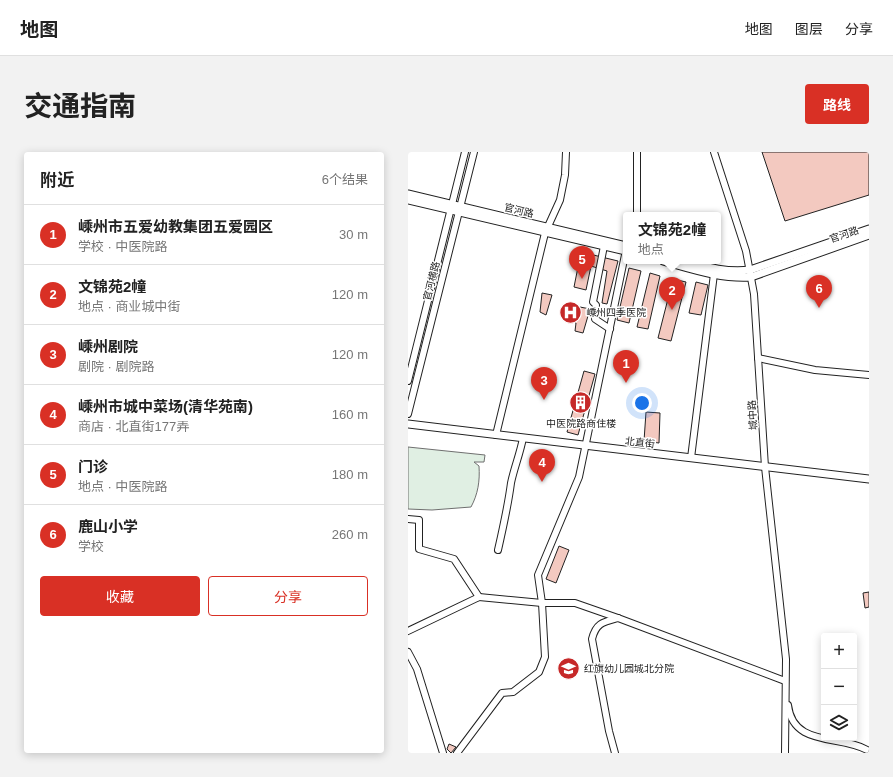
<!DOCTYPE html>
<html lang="zh">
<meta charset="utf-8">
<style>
:root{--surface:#fff;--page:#f2f2f2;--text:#222;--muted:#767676;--line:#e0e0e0;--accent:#d93025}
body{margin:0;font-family:Helvetica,"Noto Sans SC",sans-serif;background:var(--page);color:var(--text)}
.controls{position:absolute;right:12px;bottom:12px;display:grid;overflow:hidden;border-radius:4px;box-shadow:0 2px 10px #0003}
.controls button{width:36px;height:36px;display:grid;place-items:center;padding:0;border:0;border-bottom:1px solid var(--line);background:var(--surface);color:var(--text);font:20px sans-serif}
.you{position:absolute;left:234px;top:251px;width:14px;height:14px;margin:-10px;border:3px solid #fff;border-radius:50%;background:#1a73e8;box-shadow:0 0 0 6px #1a73e833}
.badge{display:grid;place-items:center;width:26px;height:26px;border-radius:50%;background:var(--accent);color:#fff;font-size:13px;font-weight:700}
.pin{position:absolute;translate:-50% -33px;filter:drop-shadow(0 1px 2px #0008)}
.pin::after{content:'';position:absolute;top:21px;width:14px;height:12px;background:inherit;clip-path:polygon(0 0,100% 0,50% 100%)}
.popup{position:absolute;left:215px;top:60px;width:98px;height:52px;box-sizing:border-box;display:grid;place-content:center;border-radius:4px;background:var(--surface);filter:drop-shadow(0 1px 3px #0005);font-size:13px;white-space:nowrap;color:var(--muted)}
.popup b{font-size:15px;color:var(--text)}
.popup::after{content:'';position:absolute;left:50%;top:100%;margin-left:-8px;border:8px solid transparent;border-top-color:var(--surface)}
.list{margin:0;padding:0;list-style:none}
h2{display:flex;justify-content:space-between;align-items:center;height:52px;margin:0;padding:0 16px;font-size:17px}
h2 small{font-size:13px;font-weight:400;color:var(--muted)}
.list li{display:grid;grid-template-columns:26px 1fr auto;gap:12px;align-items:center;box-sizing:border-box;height:60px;padding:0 16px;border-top:1px solid var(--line)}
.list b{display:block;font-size:15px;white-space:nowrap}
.list p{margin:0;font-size:13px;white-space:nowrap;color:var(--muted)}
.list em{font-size:13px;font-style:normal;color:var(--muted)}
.actions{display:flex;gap:8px;padding:12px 16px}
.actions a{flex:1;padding:9px 0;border:1px solid var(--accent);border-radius:4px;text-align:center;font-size:14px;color:var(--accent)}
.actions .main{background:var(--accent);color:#fff}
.icon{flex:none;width:22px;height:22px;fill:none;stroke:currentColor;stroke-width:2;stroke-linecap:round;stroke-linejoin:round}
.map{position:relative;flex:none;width:461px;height:601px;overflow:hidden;border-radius:4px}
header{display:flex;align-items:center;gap:24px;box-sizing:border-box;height:56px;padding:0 20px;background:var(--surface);border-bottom:1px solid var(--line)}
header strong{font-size:19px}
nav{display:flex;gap:22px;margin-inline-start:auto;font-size:14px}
.intro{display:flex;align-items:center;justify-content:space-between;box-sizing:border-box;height:96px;padding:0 24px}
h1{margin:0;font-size:28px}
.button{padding:10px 18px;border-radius:4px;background:var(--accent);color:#fff;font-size:14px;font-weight:700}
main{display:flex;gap:24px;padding:0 24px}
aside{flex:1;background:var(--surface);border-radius:4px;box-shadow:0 2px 10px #0003}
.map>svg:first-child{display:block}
.green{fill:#e0efe3;stroke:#6f6f6f}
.building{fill:#f3c9c0;stroke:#222}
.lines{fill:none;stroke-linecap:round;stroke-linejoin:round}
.minor-casing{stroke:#222;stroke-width:8}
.major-casing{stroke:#222;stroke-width:9}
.minor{stroke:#fff;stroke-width:6}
.major{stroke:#fff;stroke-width:7}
.labels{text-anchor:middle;stroke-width:3;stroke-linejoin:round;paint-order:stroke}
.street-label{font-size:10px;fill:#222;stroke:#fff}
.poi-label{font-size:10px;fill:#222;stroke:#fff;text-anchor:start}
</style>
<header>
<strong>地图</strong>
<nav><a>地图</a><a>图层</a><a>分享</a></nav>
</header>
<div class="intro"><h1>交通指南</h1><a class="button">路线</a></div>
<main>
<aside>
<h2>附近<small>6个结果</small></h2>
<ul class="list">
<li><span class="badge">1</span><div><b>嵊州市五爱幼教集团五爱园区</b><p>学校 · 中医院路</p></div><em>30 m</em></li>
<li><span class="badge">2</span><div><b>文锦苑2幢</b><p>地点 · 商业城中街</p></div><em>120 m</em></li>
<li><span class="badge">3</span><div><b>嵊州剧院</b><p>剧院 · 剧院路</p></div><em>120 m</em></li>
<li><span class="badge">4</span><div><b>嵊州市城中菜场(清华苑南)</b><p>商店 · 北直街177弄</p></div><em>160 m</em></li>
<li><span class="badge">5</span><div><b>门诊</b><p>地点 · 中医院路</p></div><em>180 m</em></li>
<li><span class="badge">6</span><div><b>鹿山小学</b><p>学校</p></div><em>260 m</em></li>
</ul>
<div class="actions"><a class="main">收藏</a><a>分享</a></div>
</aside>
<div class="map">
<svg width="461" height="601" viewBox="0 0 461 601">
<rect width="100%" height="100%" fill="#fff"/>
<path class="green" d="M0,295l77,8 -1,7h-10l5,4c1,15 -1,28 -8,41l-39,3 -24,-1z"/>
<g class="building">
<path d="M354,0h107v43l-84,26z"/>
<path d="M173,100l37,9 -11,43 -5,-1 5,-32 -16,-5 -5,24 -12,-3z"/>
<path d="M221,116l12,3 -12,52 -12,-3z"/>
<path d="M242,121l10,3 -12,53 -11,-2z"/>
<path d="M265,127l13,3 -15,59 -13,-3z"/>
<path d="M288,130l12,3 -7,30 -12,-2z"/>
<path d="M134,141l10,2 -6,20 -6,-3z"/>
<path d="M172,155l10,2 -7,24 -8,-2 1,-8 -7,-3 3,-8 7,1z"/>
<path d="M176,219l11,3 -17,61 -11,-3z"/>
<path d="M238,260l14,1 -1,30 -15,-2z"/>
<path d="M151,394l10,4 -13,33 -10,-4z"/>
<path d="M461,440v15l-4,1 -2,-15z"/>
<path d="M41,592l7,3 -5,6 -4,-4z"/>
</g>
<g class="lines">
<defs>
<g id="minor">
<path d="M229,0v63"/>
<path d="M306,0l32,99 8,43 11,173 21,192 -1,94"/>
<path d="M196,94l-11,56 3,3 -1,14 15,10"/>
<path d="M350,206l57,12 54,5"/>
<path d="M0,229l57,-229"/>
<path d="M0,262l66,-262"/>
<path d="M88,283l49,-202 15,-33 5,-25 1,-23"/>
<path d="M283,306l23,-184"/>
<path d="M0,367l11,1v29l35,10 25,38"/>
<path d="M90,398c5,-22 10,-44 13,-67 3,-15 9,-29 12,-45"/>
<path d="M71,445l63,6h33l43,15 167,63"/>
<path d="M0,479l71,-34"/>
<path d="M0,500l9,17 26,84"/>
<path d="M380,553c5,43 53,29 81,46"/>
<path d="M49,601l45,-60 11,-1 26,-20 6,-15 -3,-54 -4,-28 41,-98 47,-227"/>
<path d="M207,601l-6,-22 -17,-92c4,-16 11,-17 26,-21"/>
</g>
<g id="major">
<path d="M0,42l218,52"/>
<path d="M0,48l218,51"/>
<path d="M255,109c29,8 58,18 88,16l118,-42"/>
<path d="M275,109c23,6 44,12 67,9l119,-41"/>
<path d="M0,272l461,55"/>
</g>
</defs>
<use href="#minor" class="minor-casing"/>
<use href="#major" class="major-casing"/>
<use href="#minor" class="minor"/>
<use href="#major" class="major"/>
</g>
<defs>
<symbol id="hospital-disc" viewBox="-11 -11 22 22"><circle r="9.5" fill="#c62828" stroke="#fff"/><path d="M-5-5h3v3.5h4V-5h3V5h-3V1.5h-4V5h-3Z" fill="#fff"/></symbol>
<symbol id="building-disc" viewBox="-11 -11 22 22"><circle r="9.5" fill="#c62828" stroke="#fff"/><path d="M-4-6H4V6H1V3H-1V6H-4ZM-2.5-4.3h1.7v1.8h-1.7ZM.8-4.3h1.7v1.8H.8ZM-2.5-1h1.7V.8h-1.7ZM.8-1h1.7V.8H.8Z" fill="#fff"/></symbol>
<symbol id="school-disc" viewBox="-11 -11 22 22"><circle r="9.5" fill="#c62828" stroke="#fff"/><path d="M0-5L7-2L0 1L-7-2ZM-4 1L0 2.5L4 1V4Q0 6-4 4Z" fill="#fff"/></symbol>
</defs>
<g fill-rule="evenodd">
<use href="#hospital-disc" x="150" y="148" width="25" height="25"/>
<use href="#building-disc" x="160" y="238" width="25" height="25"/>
<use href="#school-disc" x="148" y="504" width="25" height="25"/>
</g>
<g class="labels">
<g class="street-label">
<text transform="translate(111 58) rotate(14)" y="4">官河路</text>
<text transform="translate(436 82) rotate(-19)" y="4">官河路</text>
<text transform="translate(23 129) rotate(-76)" y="4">官河横路</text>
<text transform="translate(344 263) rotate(-94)" y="4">城中路</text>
<text transform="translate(232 290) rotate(7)" y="4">北直街</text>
</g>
<g class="poi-label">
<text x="178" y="164">嵊州四季医院</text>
<text x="173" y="275" text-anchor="middle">中医院路商住楼</text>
<text x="176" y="520">红旗幼儿园城北分院</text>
</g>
</g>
</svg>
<div class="controls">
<button>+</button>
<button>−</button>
<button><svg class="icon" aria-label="layers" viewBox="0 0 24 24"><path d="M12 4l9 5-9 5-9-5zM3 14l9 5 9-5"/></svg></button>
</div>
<div class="you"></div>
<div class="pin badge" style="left:218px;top:231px">1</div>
<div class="pin badge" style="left:264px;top:158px">2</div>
<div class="popup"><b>文锦苑2幢</b>地点</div>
<div class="pin badge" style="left:136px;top:248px">3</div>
<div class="pin badge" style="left:134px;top:330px">4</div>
<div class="pin badge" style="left:174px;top:127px">5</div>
<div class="pin badge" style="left:411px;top:156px">6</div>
</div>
</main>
